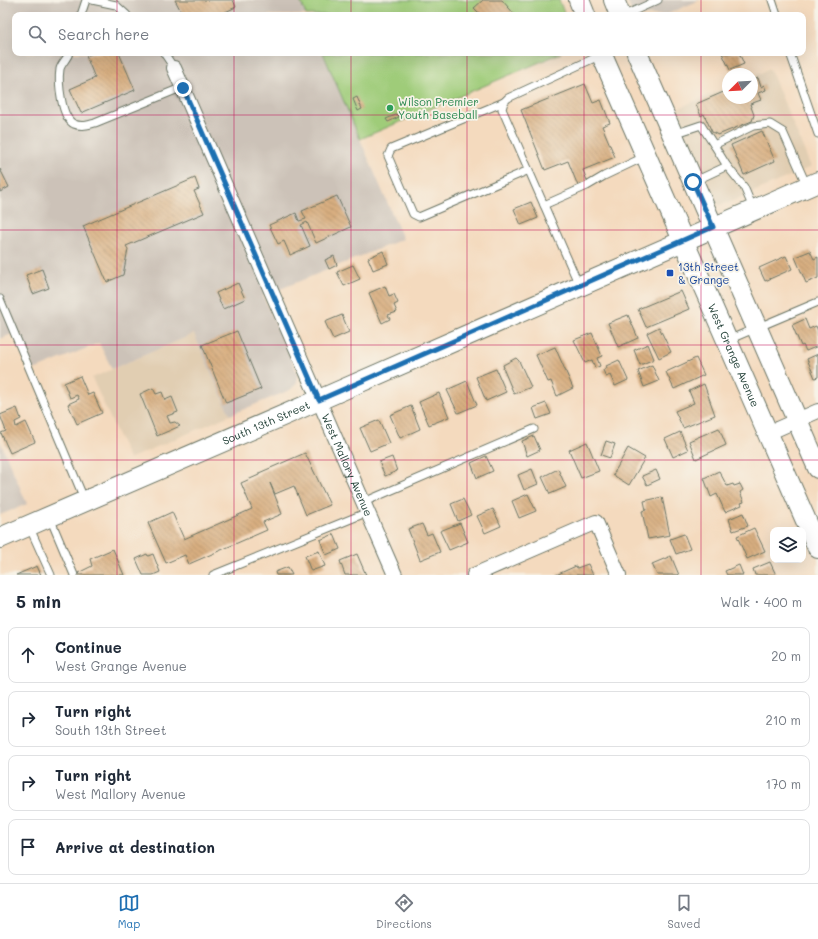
<!DOCTYPE html>
<meta charset="utf-8">
<style>
:root{--surface:#fff;--page:#f6f6f7;--text:#1f2937;--muted:#747a83;--line:#e0e1e3;--accent:#1f6fb2}
body{margin:0;font-family:Mali,sans-serif;background:var(--page);color:var(--text)}
.controls{position:absolute;right:12px;bottom:12px;display:grid;overflow:hidden;border-radius:8px;box-shadow:0 4px 16px #0002}
.controls button{width:36px;height:36px;display:grid;place-items:center;padding:0;border:0;border-bottom:1px solid var(--line);background:var(--surface);color:var(--text);font:20px sans-serif}
.compass{position:absolute;left:722px;top:68px;width:36px;height:36px;border-radius:50%;background:var(--surface);box-shadow:0 4px 16px #0002;rotate:246deg}
.stop{position:absolute;width:12px;height:12px;margin:-9px;border:3px solid #1f6fb2;border-radius:50%;background:#fff}
.stop.end{background:#1f6fb2;border-color:#fff;box-shadow:0 1px 4px #0008}
.list{margin:0;padding:0;list-style:none}
h2{display:flex;justify-content:space-between;align-items:center;height:52px;margin:0;padding:0 16px;font-size:17px}
h2 small{font-size:13px;font-weight:400;color:var(--muted)}
.list li{display:grid;grid-template-columns:26px 1fr auto;gap:12px;align-items:center;box-sizing:border-box;height:56px;margin:0 8px 8px;padding:0 8px;border:1px solid var(--line);border-radius:8px}
.list b{display:block;font-size:15px;white-space:nowrap}
.list p{margin:0;font-size:13px;white-space:nowrap;color:var(--muted)}
.list em{font-size:13px;font-style:normal;color:var(--muted)}
.icon{flex:none;width:22px;height:22px;fill:none;stroke:currentColor;stroke-width:2;stroke-linecap:round;stroke-linejoin:round}
.map{position:relative;flex:none;width:818px;height:575px;overflow:hidden}
.search{position:absolute;background:var(--surface);box-shadow:0 4px 16px #0002;left:12px;right:12px;top:12px;height:44px;display:flex;align-items:center;gap:10px;box-sizing:border-box;padding:0 14px;border-radius:8px;color:var(--muted);font-size:15px}
.sheet{height:308px;background:var(--surface)}
nav{display:flex;justify-content:space-around;align-items:center;box-sizing:border-box;height:56px;border-top:1px solid var(--line);background:var(--surface);font-size:11px;color:var(--muted)}
nav a{display:grid;justify-items:center;gap:2px}
nav .on{color:var(--accent)}
.map>svg:first-child{display:block}
.built{fill:#e1ceb2}
.industrial{fill:#ccc2b8}
.grass{fill:#9fcc79;stroke:#5f8456}
.building{fill:url(#building-back-hatch)}
.lines{fill:none;stroke-linecap:round;stroke-linejoin:round}
.lane-casing{stroke:#6a7464;stroke-width:9}
.street-casing{stroke:#6a7464;stroke-width:16}
.secondary-casing{stroke:#6a7464;stroke-width:22}
.lane{stroke:#fff;stroke-width:7}
.street{stroke:#fff;stroke-width:14}
.secondary{stroke:#fff;stroke-width:20}
.route{stroke:#1f6fb2;stroke-width:5}
.grid{fill:none;stroke:#c2185b;stroke-width:1;stroke-opacity:0.55}
.leisure-dot{fill:#2e9e5b;stroke:#f7f3e8;stroke-width:1.5}
.transit-dot{fill:#1a4fb4;stroke:#f7f3e8;stroke-width:1.5}
.labels{text-anchor:middle;stroke-width:3.5;stroke-linejoin:round;paint-order:stroke}
.leisure-label{font-size:11px;fill:#27864d;stroke:#f7f3e8;text-anchor:start}
.transit-label{font-size:11px;fill:#164399;stroke:#f7f3e8;text-anchor:start}
.street-label{font-size:11px;fill:#1f3d34;stroke:#f7f3e8}
</style>
<div class="map">
<svg width="818" height="575" viewBox="0 0 818 575">
<defs>
<pattern id="building-back-hatch" width="6" height="6" patternUnits="userSpaceOnUse"><rect width="6" height="6" fill="#d8ae80"/><path d="M-1 5l2 2M0 0l6 6M5-1l2 2" fill="none" stroke="#af8f6a"/></pattern>
</defs>
<rect width="100%" height="100%" fill="#f7f3e8"/>
<filter id="ink" filterUnits="userSpaceOnUse"><feTurbulence type="fractalNoise" baseFrequency=".025" numOctaves="2"/><feDisplacementMap in="SourceGraphic" scale="8" xChannelSelector="R" yChannelSelector="G"/><feConvolveMatrix kernelMatrix="1 2 1 2 8 2 1 2 1" color-interpolation-filters="sRGB"/></filter>
<filter id="wash" filterUnits="userSpaceOnUse"><feTurbulence type="fractalNoise" baseFrequency=".012" numOctaves="4" result="noise"/><feDisplacementMap in="SourceGraphic" scale="16" xChannelSelector="R" yChannelSelector="G"/><feGaussianBlur stdDeviation="0.9" result="paint"/><feColorMatrix in="noise" values="0 0 0 0 0 0 0 0 0 0 0 0 0 0 0 0 0 1.4 0 .05"/><feComposite in="paint" operator="in"/></filter>
<g filter="url(#wash)">
<rect width="100%" height="100%" fill="#f4dabe"/>
<g class="built">
<path d="M770,69l41,98 -83,36 -10,2 -7,-6 -39,-88 56,-24v11h24v-21z"/>
<path d="M194,334l36,81 -101,44 -37,-81z"/>
</g>
<g class="industrial">
<path d="M0,0h300l6,15h-291v38h308l80,186 -140,57 34,76 1,6 -2,6 -6,6 -60,25 -36,-81 -82,35 -13,-26 -65,27 -15,-39 -19,8z"/>
<path d="M627,0h73l-35,15h-32z"/>
<path d="M0,441l27,63 -27,11z"/>
</g>
<g class="grass">
<path d="M300,0h259l6,15h-259z"/>
<path d="M323,53h238l-201,86z"/>
</g>
<g id="blocks">
<g class="building">
<path d="M175,0h58l3,7 -17,8h-36z"/>
<path d="M483,0h19l13,15h-34l-7,-7z"/>
<path d="M93,53h26l16,37 -54,23 -11,-24 25,-11 -9,-22z"/>
<path d="M722,53h17l5,11 -14,6z"/>
<path d="M758,78l3,9 3,-2 2,5 -8,3 3,7 -11,4 4,11 -2,6 -34,14 -6,-3 -8,-18 -3,2 -5,-12 32,-14v8h24v-17z"/>
<path d="M585,84l8,19 8,-3 9,23 -8,3 13,31 -32,13 5,13 -10,3 -10,-25 -23,9 -24,-60z"/>
<path d="M357,97l5,12 -4,2 -5,-12z"/>
<path d="M398,114l1,3 -11,5 -2,-3z"/>
<path d="M762,131l13,30 -31,14 -13,-30z"/>
<path d="M0,169l9,18 -9,5z"/>
<path d="M195,178l4,11 -5,2 10,22 -78,33 2,3 -5,26 -16,7 -24,-56z"/>
<path d="M337,196l14,31 -35,16 -9,-21 -6,3 9,21 -20,9 -6,-14 -6,3 -9,-19 27,-12 3,8 7,-2 -4,-8z"/>
<path d="M531,202l7,16 -17,7 -7,-16z"/>
<path d="M383,251l5,13 -15,6 -5,-12z"/>
<path d="M810,251l4,8 4,-2v21l-12,5 -11,-26z"/>
<path d="M334,256l3,9 -8,4 -4,-9z"/>
<path d="M786,256l6,13 -27,12 -6,-13z"/>
<path d="M353,265l7,14 -16,7 -7,-14z"/>
<path d="M42,269l7,19 -16,6 -7,-19z"/>
<path d="M238,283l7,16 -22,10 -7,-16z"/>
<path d="M385,286l4,10 5,-2 4,9 -4,2 3,7 -9,3 2,4 -8,4 -13,-30z"/>
<path d="M681,291l8,18 -43,18 -8,-18z"/>
<path d="M342,315l7,17 -16,7 -8,-17z"/>
<path d="M628,315l10,23 -20,9 -10,-24z"/>
<path d="M805,319l4,10 7,-3 2,5v15l-12,5 -3,-6 -2,1 -9,-21z"/>
<path d="M659,327l12,25 -12,6 -12,-25z"/>
<path d="M237,331l24,58 -35,14 -24,-58z"/>
<path d="M592,333l10,23 -5,2 3,8 -5,2 -3,-8 -7,3 -11,-23z"/>
<path d="M648,344l6,15 -14,6 -6,-15z"/>
<path d="M555,347l18,41 -16,8 -6,-15 -3,1 -12,-27z"/>
<path d="M818,354v23l-3,1 -8,-19z"/>
<path d="M516,358l3,3 12,26 -17,7 -11,-26h1l-1,-3z"/>
<path d="M696,358l8,17 -30,14 -8,-17z"/>
<path d="M619,360l9,20 -13,6 -5,-11 -4,2 -3,-7 4,-2 -1,-2z"/>
<path d="M652,365l7,16 -15,6 -6,-16z"/>
<path d="M496,369l10,23 -20,9 -10,-24z"/>
<path d="M80,376l8,19 5,-2 9,20 -25,11 -9,-20 11,-5 -2,-4 -7,3 -6,-15z"/>
<path d="M467,381l10,24 -19,8 -11,-23z"/>
<path d="M704,384l11,31 -32,13 -8,-17 19,-8 -5,-12z"/>
<path d="M153,388l3,6 6,-2 3,8 7,-3 6,15 -11,4 3,7 5,-1 5,4 -23,10 -17,-42z"/>
<path d="M439,393l10,24 -20,8 -10,-23z"/>
<path d="M546,403l5,11 -14,5 -4,-11z"/>
<path d="M411,406l9,23 -20,9 -10,-23z"/>
<path d="M17,408l4,11 -6,3 1,5 10,-5 9,20 -25,11 -9,-20 5,-2 -6,-16z"/>
<path d="M379,420l10,23 -19,8 -10,-23z"/>
<path d="M719,428l7,17 -30,14 -7,-18z"/>
<path d="M680,432l8,18 -15,7 -8,-18z"/>
<path d="M534,436l6,14 -13,6 -5,-15z"/>
<path d="M606,441l9,3 -5,14 -9,-3z"/>
<path d="M587,442l12,29 -18,7 -12,-28z"/>
<path d="M628,448l17,10 -16,27 -16,-10z"/>
<path d="M305,453l25,52 -24,10 -12,-29 -19,8 -5,-11 12,31 -19,8 4,8 -78,34 -4,-9 -19,8 -18,-40 24,-11 12,27 68,-30 -11,-26 18,-8v-2z"/>
<path d="M486,456l7,15 -16,7 -6,-15z"/>
<path d="M392,457l5,14 -12,5 -6,-14z"/>
<path d="M532,469l6,15 -14,6 -6,-15z"/>
<path d="M558,469l8,18 -16,7 -8,-17z"/>
<path d="M656,470l4,9 -13,6 -5,-9z"/>
<path d="M719,471l8,15 6,-2 1,2 6,-2 3,6 -3,2 4,10 -3,1 1,2 -17,7 -8,-18 -6,3 -7,-19z"/>
<path d="M528,494l8,17 -17,7 -7,-17z"/>
<path d="M662,497l8,38 -22,4 -6,-28 4,-1 -2,-9z"/>
<path d="M463,499l8,16 -13,6 -7,-17z"/>
<path d="M493,509l8,17 -16,7 -8,-17z"/>
<path d="M743,513l5,13 -15,5 -4,-12z"/>
<path d="M460,523l8,19 -19,8 -9,-19z"/>
<path d="M422,524l5,11 5,-2 8,19 -20,8 -12,-31z"/>
<path d="M754,528l11,23 -18,8 -10,-23z"/>
<path d="M334,534l6,15 -14,6 -6,-15z"/>
<path d="M684,534l6,15 -14,5 -6,-15z"/>
<path d="M113,549l11,26h-45l-1,-2 14,-7 -2,-7z"/>
<path d="M319,551l6,15 -14,5 -6,-15z"/>
<path d="M147,554l1,2 5,-2 7,18 -7,3h-10l-7,-16z"/>
<path d="M357,554l9,21h-21l-5,-14z"/>
<path d="M671,556l8,19h-22l-5,-11z"/>
<path d="M770,562l6,13h-21l-2,-6z"/>
<path d="M588,564l5,11h-37l20,-9 1,2z"/>
<path d="M739,565l4,10h-16l-2,-4z"/>
<path d="M37,566l4,9h-25z"/>
<path d="M288,567l4,8h-16l-1,-3z"/>
</g>
</g>
</g>
<g filter="url(#ink)">
<use href="#blocks" fill-opacity="0" stroke="#6a7464" stroke-width="1"/>
<g class="lines">
<defs>
<g id="lane">
<path d="M92,0l24,5 11,10"/>
<path d="M772,0l5,15"/>
<path d="M81,15l5,-15"/>
<path d="M625,15l33,-15"/>
<path d="M69,53c-2,6 -8,11 -9,16 -2,13 1,49 14,55 7,3 14,1 21,-1l88,-36"/>
<path d="M164,53l10,15"/>
<path d="M790,53l28,81"/>
<path d="M504,102l-113,47 -3,7 25,58 6,3 110,-47"/>
<path d="M674,134l27,-9 13,20 39,-19 17,-2 13,8 24,54"/>
<path d="M727,166l17,21 9,21"/>
<path d="M695,181l32,-15 -13,-21"/>
<path d="M544,205l43,-19 17,-10 42,-20"/>
<path d="M579,285l-77,-176 2,-7 4,-4 93,-43"/>
<path d="M0,299l85,202"/>
<path d="M728,340l90,-38"/>
<path d="M364,502l170,-73"/>
<path d="M50,518l24,57"/>
<path d="M29,526l22,49"/>
<path d="M213,575l155,-63"/>
</g>
<g id="street">
<path id="s1" d="M174,68l221,507"/>
<path d="M768,433l50,-22"/>
<path d="M474,575l122,-53 23,53"/>
</g>
<g id="secondary">
<path d="M579,0l6,15"/>
<path d="M614,0l6,15"/>
<path id="s2" d="M601,53l217,495"/>
<path d="M637,53l181,415"/>
<path id="s3" d="M0,538l319,-138 499,-218"/>
</g>
</defs>
<use href="#lane" class="lane-casing"/>
<use href="#street" class="street-casing"/>
<use href="#secondary" class="secondary-casing"/>
<use href="#lane" class="lane"/>
<use href="#street" class="street"/>
<use href="#secondary" class="secondary"/>
</g>
</g>
<g class="lines" filter="url(#ink)">
<path class="route" d="M183,88l136,312 394,-173 -20,-45"/>
</g>
<path class="grid" d="M117,0v15M234,0v15M351,0v15M467,0v15M584,0v15M701,0v15M117,53v522M234,53v522M351,53v522M467,53v522M584,53v522M701,53v522M0,115h818M0,230h818M0,345h818M0,460h818"/>
<circle class="leisure-dot" cx="390" cy="108" r="4"/>
<rect class="transit-dot" x="666" y="269" width="8" height="8" rx="2"/>
<g class="labels">
<g class="leisure-label">
<text x="398" y="106">Wilson Premier<tspan x="398" dy="13">Youth Baseball</tspan></text>
</g>
<g class="transit-label">
<text x="678" y="271">13th Street<tspan x="678" dy="13">&amp; Grange</tspan></text>
</g>
<g class="street-label">
<text dy="4" stroke="none"><textPath href="#s2" startOffset="330">West Grange Avenue</textPath></text>
<text dy="4" stroke="none"><textPath href="#s3" startOffset="290">South 13th Street</textPath></text>
<text dy="4" stroke="none"><textPath href="#s1" startOffset="433">West Mallory Avenue</textPath></text>
</g>
</g>
</svg>
<div class="controls">
<button><svg class="icon" aria-label="layers" viewBox="0 0 24 24"><path d="M12 4l9 5-9 5-9-5zM3 14l9 5 9-5"/></svg></button>
</div>
<svg class="compass" viewBox="-18 -18 36 36"><path d="M0-13l5 13h-10z" fill="#e53935"/><path d="M0 13l5-13h-10z" fill="#747a83"/></svg>
<div class="stop" style="left:693px;top:182px"></div>
<div class="stop end" style="left:183px;top:88px"></div>
<div class="search"><svg class="icon" aria-label="search" viewBox="0 0 24 24"><circle cx="10" cy="10" r="6"/><path d="M15 15l6 6"/></svg>Search here</div>
</div>
<section class="sheet">
<h2>5 min<small>Walk · 400 m</small></h2>
<ul class="list">
<li><svg class="icon" aria-label="ahead" viewBox="0 0 24 24"><path d="M12 20V5M6 11l6-6 6 6"/></svg><div><b>Continue</b><p>West Grange Avenue</p></div><em>20 m</em></li>
<li><svg class="icon" aria-label="right" viewBox="0 0 24 24"><path d="M7 20v-9h11M14 6l5 5-5 5"/></svg><div><b>Turn right</b><p>South 13th Street</p></div><em>210 m</em></li>
<li><svg class="icon" aria-label="right" viewBox="0 0 24 24"><path d="M7 20v-9h11M14 6l5 5-5 5"/></svg><div><b>Turn right</b><p>West Mallory Avenue</p></div><em>170 m</em></li>
<li><svg class="icon" aria-label="arrive" viewBox="0 0 24 24"><path d="M6 21V4h12l-3 4 3 4H6"/></svg><div><b>Arrive at destination</b></div></li>
</ul>
</section>
<nav>
<a class="on"><svg class="icon" aria-label="map" viewBox="0 0 24 24"><path d="M3 6l6-2 6 2 6-2v14l-6 2-6-2-6 2zM9 4v14M15 6v14"/></svg>Map</a>
<a><svg class="icon" aria-label="directions" viewBox="0 0 24 24"><path d="M12 3l9 9-9 9-9-9zM9 14v-3h6M13 9l2 2-2 2"/></svg>Directions</a>
<a><svg class="icon" aria-label="saved" viewBox="0 0 24 24"><path d="M7 4h10v16l-5-4-5 4z"/></svg>Saved</a>
</nav>
